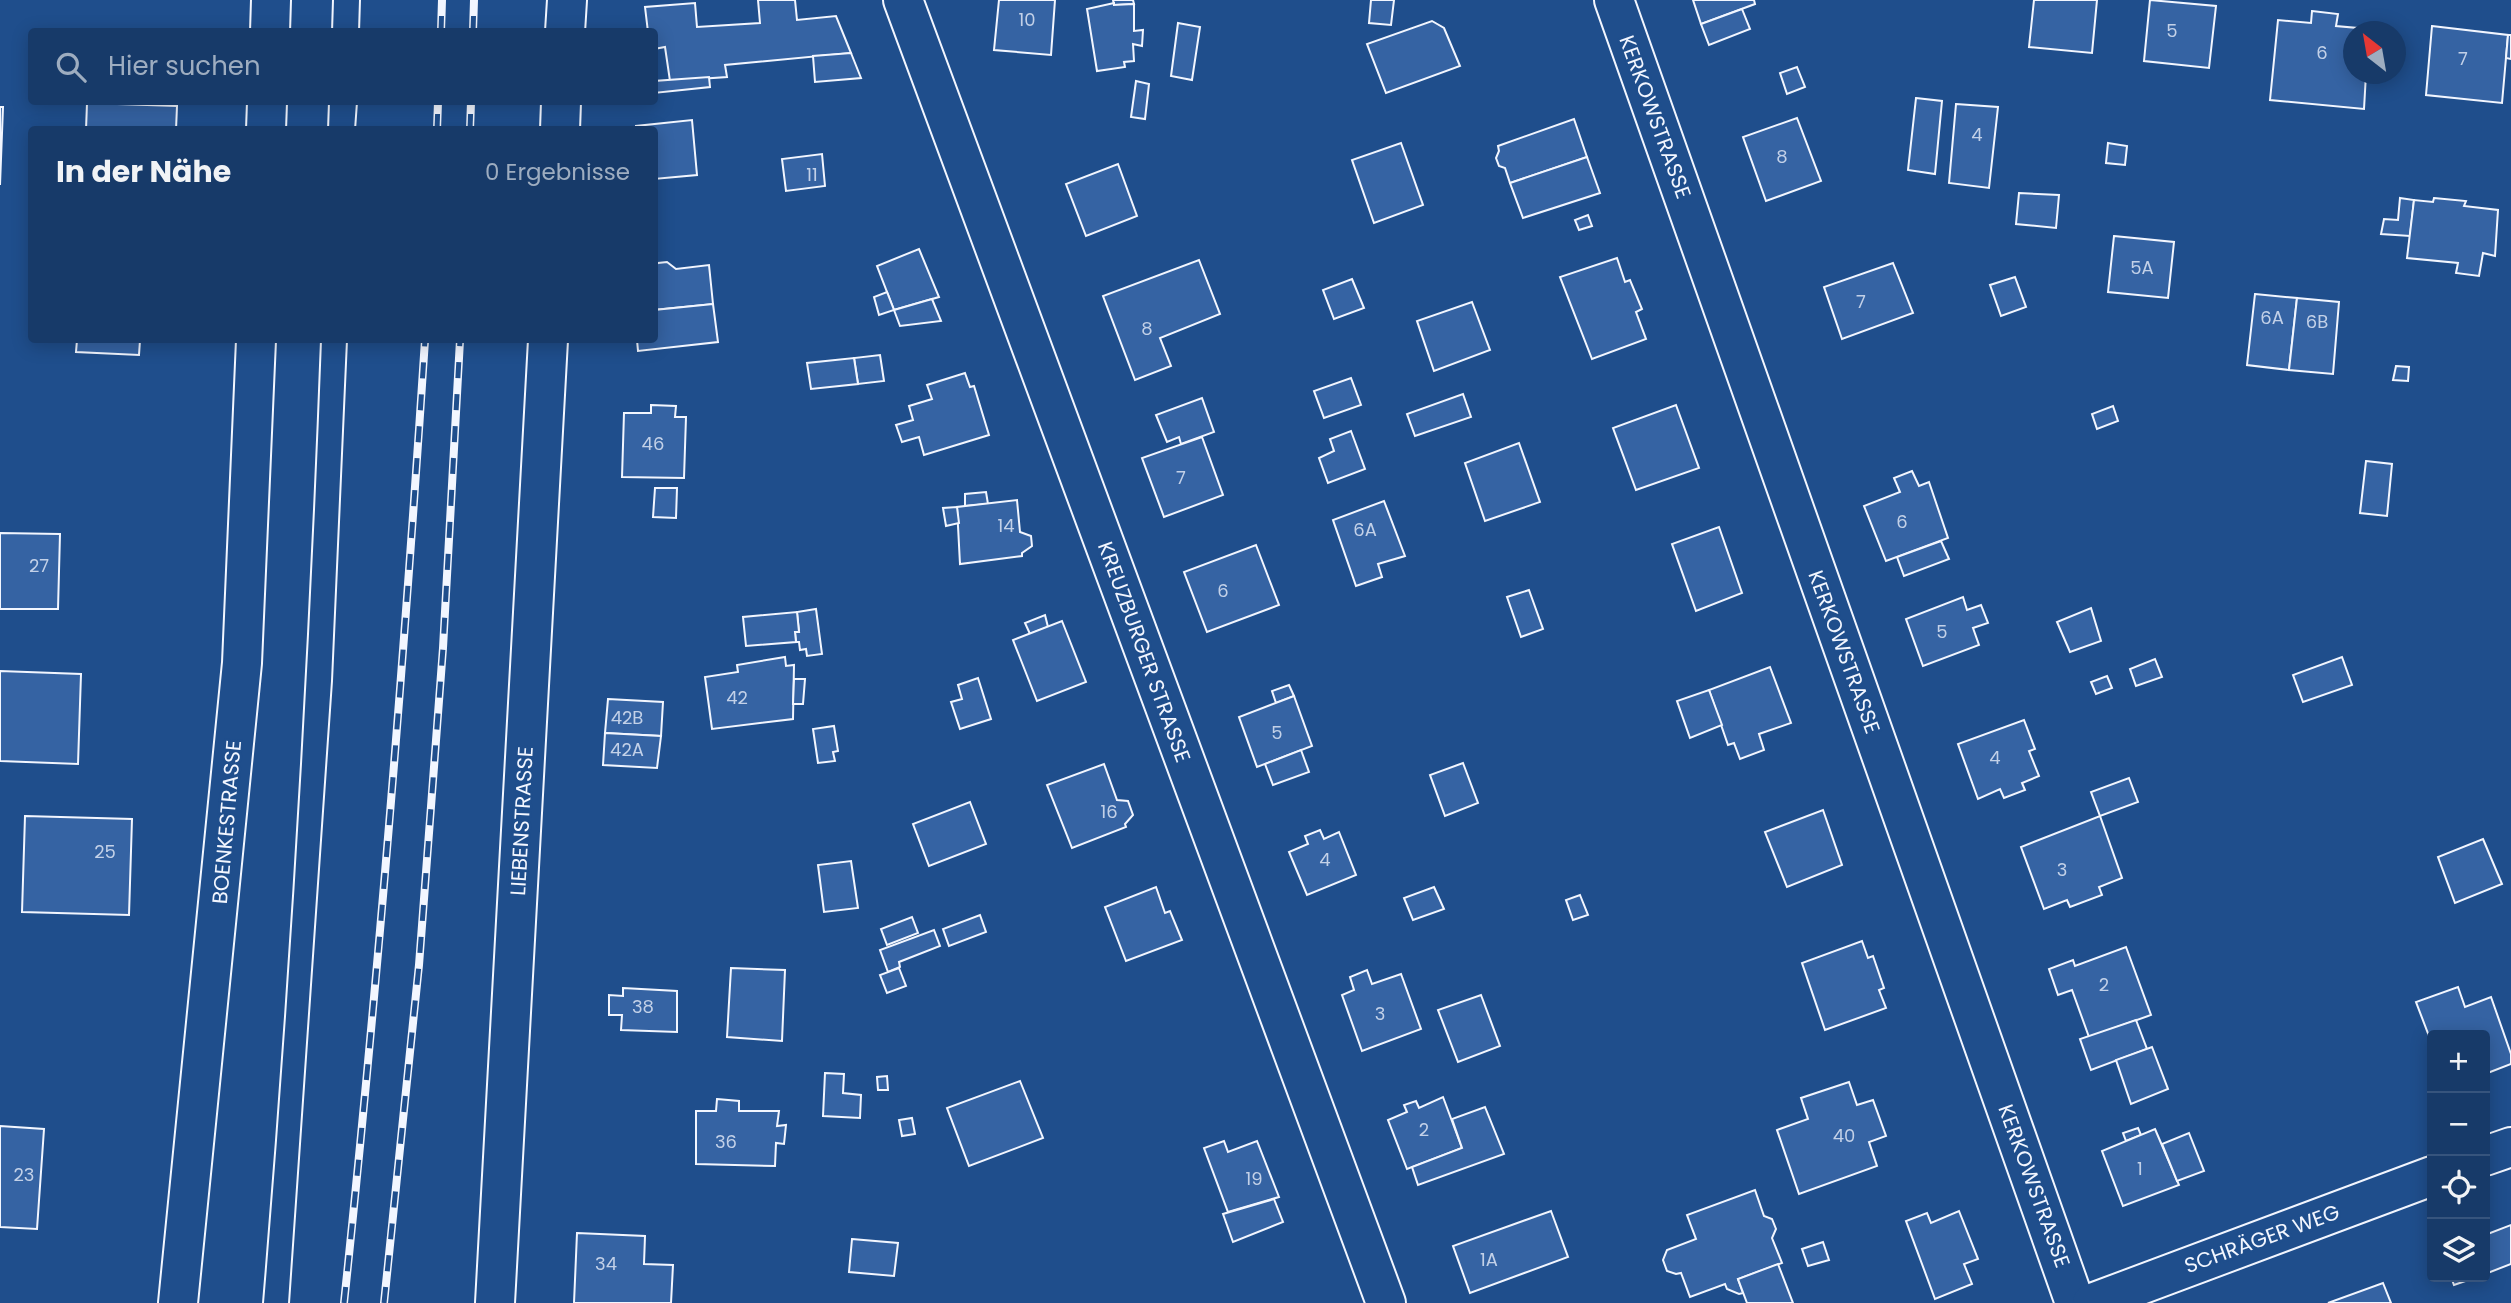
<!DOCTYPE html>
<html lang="de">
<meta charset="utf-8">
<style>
:root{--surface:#173a69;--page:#20416f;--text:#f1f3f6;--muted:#9eadc0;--line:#36547d}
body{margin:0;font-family:Poppins,sans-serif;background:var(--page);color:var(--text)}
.controls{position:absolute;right:21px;bottom:21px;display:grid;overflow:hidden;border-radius:7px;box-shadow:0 4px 18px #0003}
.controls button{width:63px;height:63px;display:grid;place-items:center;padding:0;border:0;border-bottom:2px solid var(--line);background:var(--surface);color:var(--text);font:35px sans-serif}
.compass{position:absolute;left:2343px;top:21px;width:63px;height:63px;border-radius:50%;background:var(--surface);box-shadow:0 4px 18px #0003;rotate:329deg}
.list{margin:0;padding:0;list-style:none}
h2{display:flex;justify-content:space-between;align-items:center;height:91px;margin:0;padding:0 28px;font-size:30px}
h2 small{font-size:23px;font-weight:400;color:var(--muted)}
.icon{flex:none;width:38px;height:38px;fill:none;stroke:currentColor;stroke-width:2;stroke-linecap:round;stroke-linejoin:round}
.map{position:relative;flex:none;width:2511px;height:1303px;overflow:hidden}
.search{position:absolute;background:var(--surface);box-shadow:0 4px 18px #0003;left:28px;top:28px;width:630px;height:77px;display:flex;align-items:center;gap:18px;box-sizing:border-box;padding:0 24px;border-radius:7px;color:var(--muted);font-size:26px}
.panel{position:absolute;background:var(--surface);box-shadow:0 4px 18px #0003;left:28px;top:126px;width:630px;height:217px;border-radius:7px}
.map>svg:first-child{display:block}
.building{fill:#3563a3;stroke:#f2f6ff;stroke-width:2}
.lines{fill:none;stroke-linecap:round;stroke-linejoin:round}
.minor-casing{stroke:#f2f6ff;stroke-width:42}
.minor{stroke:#1f4e8c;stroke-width:38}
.tram{stroke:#f2f6ff;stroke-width:2}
.rail-casing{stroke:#f2f6ff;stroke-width:8}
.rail{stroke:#1f4e8c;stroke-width:5;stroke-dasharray:16;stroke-linecap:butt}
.labels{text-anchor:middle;stroke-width:5;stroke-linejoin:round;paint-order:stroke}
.number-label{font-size:18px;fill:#c3d1e8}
.street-label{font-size:21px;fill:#f2f6ff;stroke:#1f4e8c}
</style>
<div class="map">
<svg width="2511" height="1303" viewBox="0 0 2511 1303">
<rect width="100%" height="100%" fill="#1f4e8c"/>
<g class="building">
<path d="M758,0h37l2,20 39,-4 15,37 -126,12 2,12 -57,4 -5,-34 -11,2v-17h-6l-3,-25 50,-4 2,24 63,-4z"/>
<path d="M999,0h56l-4,55 -57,-5z"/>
<path d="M1113,0h20l1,4 -20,1z"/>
<path d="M1371,0h23l-3,25 -22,-2z"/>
<path d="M1693,0h61l1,4 -54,20z"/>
<path d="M2034,0h63l-5,53 -63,-6z"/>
<path d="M2150,0l66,6 -7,62 -65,-7z"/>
<path d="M1114,3v2l20,-1v27l9,-1 -1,16 -9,-2 1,17 -10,1 1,5 -28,4 -10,-62z"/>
<path d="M1742,9l8,20 -41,16 -8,-21z"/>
<path d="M2312,11l26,3 -2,12 33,3v3h-15v42h12l-2,35 -94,-9 8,-80 33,3z"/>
<path d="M1432,21l12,7 16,38 -74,27 -19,-49z"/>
<path d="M1178,23l22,4 -8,53 -21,-4z"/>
<path d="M2432,26l76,9 -6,68 -76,-8z"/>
<path d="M2508,35h3v24l-5,-1z"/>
<path d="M851,53l10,25 -46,4 -2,-26z"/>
<path d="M1797,67l8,20 -18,7 -7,-21z"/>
<path d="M709,77l1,10 -56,6v-12z"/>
<path d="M1136,81l13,3 -4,35 -14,-2z"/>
<path d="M1916,98l26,3 -7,73 -27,-4z"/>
<path d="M87,103l90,3 -1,24h-90z"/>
<path d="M1956,104l42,3 -9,81 -40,-5z"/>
<path d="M0,107h3l-3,78z"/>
<path d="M1797,118l24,63 -55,20 -23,-64z"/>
<path d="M1574,119l13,38 -77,26 -5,-15 -6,-2 -3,-8 3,-7 -1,-5z"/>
<path d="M692,120l5,55 -43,4v-49h-18v-4z"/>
<path d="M1401,143l22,62 -49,18 -22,-63z"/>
<path d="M2108,143l19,3 -2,19 -19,-2z"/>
<path d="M822,154l3,32 -39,5 -4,-32z"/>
<path d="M1587,157l13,36 -77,25 -13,-35z"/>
<path d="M1118,164l19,52 -51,20 -20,-52z"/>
<path d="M2019,193l40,2 -3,33 -40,-4z"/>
<path d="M2400,198l14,2 -4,36 -29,-2 3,-15 14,1z"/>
<path d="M2434,198l32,3 -2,5 34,4 -3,46 -12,-3 -4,23 -23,-3 2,-10 -51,-5 7,-58 19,2z"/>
<path d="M1588,215l4,11 -13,4 -4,-10z"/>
<path d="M2114,236l60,6 -6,56 -60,-6z"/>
<path d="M919,249l20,48 -45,13 -17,-44z"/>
<path d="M1617,258l8,24 5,-2 12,29 -6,3 10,27 -54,20 -32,-82z"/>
<path d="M1199,260l21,54 -60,24 11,28 -36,14 -32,-84z"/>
<path d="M667,262l9,7 33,-4 4,39 -59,6v-42l4,-5z"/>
<path d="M1893,263l20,50 -71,26 -18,-52z"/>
<path d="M2015,277l11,30 -25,9 -11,-31z"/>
<path d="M1352,279l12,29 -30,11 -11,-29z"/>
<path d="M887,292l7,18 -15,5 -5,-18z"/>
<path d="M2255,294l42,4 -8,72 -42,-5z"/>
<path d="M2297,298l42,4 -6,72 -44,-4z"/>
<path d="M932,299l9,22 -41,5 -6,-16z"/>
<path d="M1472,302l18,48 -56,21 -17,-50z"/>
<path d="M713,304l5,38 -80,9 -1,-11h17v-30z"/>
<path d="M77,340h63l-1,15 -63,-3z"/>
<path d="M880,355l4,26 -26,3 -4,-26z"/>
<path d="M854,358l4,26 -47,5 -4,-26z"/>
<path d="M2396,366l13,1 -1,14 -15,-1z"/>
<path d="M965,373l5,14 4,-1 15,49 -65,20 -5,-18 -17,5 -6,-17 17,-5 -4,-14 23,-7 -5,-14z"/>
<path d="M1351,378l10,27 -37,13 -10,-27z"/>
<path d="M1463,394l8,23 -56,19 -8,-22z"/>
<path d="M1202,398l12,34 -33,12 -2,-7 -12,5 -11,-27z"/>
<path d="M651,405l25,1 -1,11h11l-2,61 -62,-1 2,-64h27z"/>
<path d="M1676,405l23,63 -63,22 -23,-62z"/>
<path d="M2113,406l5,15 -21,8 -5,-15z"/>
<path d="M1351,431l14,38 -37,14 -9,-25 15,-7 -4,-12z"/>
<path d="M1202,437l21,58 -59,22 -22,-59z"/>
<path d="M1519,443l21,59 -55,19 -20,-58z"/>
<path d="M2366,461l26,3 -5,52 -27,-3z"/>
<path d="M1912,471l7,15 10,-4 19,56 -62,23 -22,-55 36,-14 -6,-14z"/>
<path d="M655,488h22l-1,30 -23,-1z"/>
<path d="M986,492l2,12 -23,2v-12z"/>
<path d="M1017,500l3,32 11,4 1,10 -10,7v3l-62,8 -3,-57z"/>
<path d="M1384,501l21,55 -27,8 4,13 -26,9 -23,-66z"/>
<path d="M957,507l2,16 -13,3 -3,-18z"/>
<path d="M1719,527l23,66 -46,18 -24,-67z"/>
<path d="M0,533l60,1 -2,75h-58z"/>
<path d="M1941,541l8,18 -45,17 -7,-19z"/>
<path d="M1256,545l23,60 -72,27 -23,-60z"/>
<path d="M1529,590l14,39 -22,8 -14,-40z"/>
<path d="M1963,597l4,13 14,-5 7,18 -15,5 6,17 -56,21 -17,-47z"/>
<path d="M2091,608l10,33 -31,11 -13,-30z"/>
<path d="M816,609l6,45 -15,2 -1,-7 -6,1 -1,-8h-3l-1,-10h4l-2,-20z"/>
<path d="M797,612l2,20h-4l1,10 -50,4 -3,-29z"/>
<path d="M1045,615l3,12 -18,7 -5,-11z"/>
<path d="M1062,621l24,61 -49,19 -24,-61z"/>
<path d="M785,657l1,9 8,-1 -1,54 -81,10 -7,-52 33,-5 -1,-7z"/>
<path d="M2342,657l10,28 -49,17 -10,-27z"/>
<path d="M2155,659l7,18 -26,9 -6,-17z"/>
<path d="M1770,667l21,56 -32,11 5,16 -24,9 -6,-16 -6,2 -19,-55z"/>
<path d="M0,671l81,3 -3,90 -78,-3z"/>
<path d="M2107,676l5,12 -16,6 -5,-12z"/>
<path d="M978,678l13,41 -31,10 -9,-27 11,-3 -4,-14z"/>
<path d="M794,679h11l-2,25h-10z"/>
<path d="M1289,685l5,11 -18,7 -4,-12z"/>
<path d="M1709,690l13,35 -32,13 -13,-37z"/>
<path d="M1294,696l18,50 -55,21 -18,-50z"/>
<path d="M608,699l55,3 -2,34 -56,-3z"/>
<path d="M2024,720l11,29 -6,2 10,25 -17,7 3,7 -21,8 -4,-9 -22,10 -20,-55z"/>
<path d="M834,726l4,25 -5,1 2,9 -17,2 -5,-34z"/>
<path d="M605,733l56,3 -4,32 -54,-3z"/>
<path d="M1301,750l8,22 -36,13 -8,-21z"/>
<path d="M1463,763l15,40 -33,13 -15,-41z"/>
<path d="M1104,764l13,36 11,1 5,14 -8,9 1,3 -54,21 -25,-63z"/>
<path d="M2129,778l9,24 -38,14 -9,-24z"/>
<path d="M970,802l16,42 -57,22 -16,-42z"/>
<path d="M1823,810l19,55 -55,22 -22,-55z"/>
<path d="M25,816l107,3 -3,96 -107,-3z"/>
<path d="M2100,816l22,62 -23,9 3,8 -32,12 -3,-7 -23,9 -23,-62z"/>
<path d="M1320,830l4,9 15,-7 17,43 -49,20 -18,-43 19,-8 -3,-8z"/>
<path d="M2483,839l19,45 -47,19 -17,-46z"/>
<path d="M851,861l7,47 -34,4 -6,-47z"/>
<path d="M1156,887l9,26 5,-2 12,29 -56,21 -21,-54z"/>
<path d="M1434,887l10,22 -31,11 -9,-22z"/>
<path d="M1580,895l8,20 -15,5 -7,-20z"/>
<path d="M980,915l6,17 -37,14 -6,-17z"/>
<path d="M912,917l6,16 -31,12 -6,-16z"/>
<path d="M934,930l6,16 -41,16 1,5 -12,5 -8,-22z"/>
<path d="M1862,941l6,17 5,-2 11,32 -5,2 7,18 -61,22 -23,-67z"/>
<path d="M2126,947l25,68 -62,22 -17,-47 -14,5 -9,-26 24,-9 2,6z"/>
<path d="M731,968l54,2 -3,71 -55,-4z"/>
<path d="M899,968l7,18 -19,7 -7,-18z"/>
<path d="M1367,970l5,14 29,-10 20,55 -59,22 -20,-56 12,-5 -4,-13z"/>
<path d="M2458,987l7,20 26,-10 20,57v10l-26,10v-39h-53v9l-16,-42z"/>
<path d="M623,988l54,3v41l-56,-2 1,-15h-13v-20l14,1z"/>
<path d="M1481,995l19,51 -42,16 -20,-52z"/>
<path d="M2136,1020l11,29 -56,21 -11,-31z"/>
<path d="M2152,1047l16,42 -37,15 -15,-44z"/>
<path d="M825,1073l19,1 -1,19 18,2 -1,23 -37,-2z"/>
<path d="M887,1076l1,14h-10l-1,-13z"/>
<path d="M1020,1081l23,57 -74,28 -22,-58z"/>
<path d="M1849,1082l8,23 16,-5 13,36 -17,6 8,24 -78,28 -22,-64 31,-11 -7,-21z"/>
<path d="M1443,1097l19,51 -55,21 -19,-49 19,-8 -3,-7 12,-4 3,7z"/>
<path d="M717,1099l22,2v10h40l-2,15 9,-1 -2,19 -8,-1 -1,23 -79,-2v-53h20z"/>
<path d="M1485,1107l19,47 -86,31 -6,-18 50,-19 -10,-29z"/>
<path d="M912,1118l3,16 -13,2 -3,-16z"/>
<path d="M0,1126l44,3 -7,100 -37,-2z"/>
<path d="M2138,1128l3,7 -15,6 -3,-8z"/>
<path d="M2155,1129l24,56 -56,21 -21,-55z"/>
<path d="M2189,1133l15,38 -27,10 -15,-37z"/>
<path d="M1224,1141l4,11 29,-11 22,56 -51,15 -24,-64z"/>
<path d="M1755,1190l9,26 8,3 4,10 -4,9 10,25 -44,16 5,14 -4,1 -12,-5 -2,-5 -35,13 -9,-24 -5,1 -9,-3 -4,-11 4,-10 29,-11 -9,-24z"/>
<path d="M1274,1199l9,23 -50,20 -10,-28z"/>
<path d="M1551,1211l17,46 -98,36 -17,-47z"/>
<path d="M1959,1211l19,48 -14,5 8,20 -37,15 -29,-78 21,-8 4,10z"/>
<path d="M2511,1225v39l-26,10v-39z"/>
<path d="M577,1233l68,3 -1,28 29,1 -2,38h-97z"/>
<path d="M852,1239l46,4 -4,33 -45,-4z"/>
<path d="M1823,1242l6,18 -21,6 -6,-17z"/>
<path d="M1778,1264l15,39h-46l-9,-24z"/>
<path d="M2451,1277h26l-23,8z"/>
<path d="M2383,1283l8,20h-63z"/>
</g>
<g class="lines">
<defs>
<g id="minor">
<path d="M903,0l483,1303"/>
<path d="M1614,0l461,1303"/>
<path d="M270,32l1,-32"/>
<path d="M565,32l2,-32"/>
<path d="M266,130l1,-28"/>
<path d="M560,130l1,-28"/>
<path d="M2485,1156l26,-9"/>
<path d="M178,1303l64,-640 14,-323"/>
<path d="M495,1303l53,-963"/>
<path d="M2092,1303l340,-127"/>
</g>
</defs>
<use href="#minor" class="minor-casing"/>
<use href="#minor" class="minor"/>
<g class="tram">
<path d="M332,32l1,-32"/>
<path d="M359,32l1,-32"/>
<path d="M328,130l1,-28"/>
<path d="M355,130l2,-28"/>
<path d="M263,1303c27,-321 46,-642 58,-963"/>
<path d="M289,1303l43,-622 15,-341"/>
</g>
<defs>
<g id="rail">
<path d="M441,32l1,-32"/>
<path d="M473,32l1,-32"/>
<path d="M437,130l1,-28"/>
<path d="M470,130l1,-28"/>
<path d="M344,1303c34,-321 60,-642 81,-963"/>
<path d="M384,1303l35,-338 24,-317 17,-308"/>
</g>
</defs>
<use href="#rail" class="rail-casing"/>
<use href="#rail" class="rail"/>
</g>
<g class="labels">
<g class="number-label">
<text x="1027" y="26">10</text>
<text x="2172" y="37">5</text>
<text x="2322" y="59">6</text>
<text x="2463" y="65">7</text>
<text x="1977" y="141">4</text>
<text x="1782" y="163">8</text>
<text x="812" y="181">11</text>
<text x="2142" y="274">5A</text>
<text x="1861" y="308">7</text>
<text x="2272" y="324">6A</text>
<text x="2317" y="328">6B</text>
<text x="1147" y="335">8</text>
<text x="653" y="450">46</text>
<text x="1181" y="484">7</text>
<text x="1902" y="528">6</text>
<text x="1006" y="532">14</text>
<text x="1365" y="536">6A</text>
<text x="39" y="572">27</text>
<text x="1223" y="597">6</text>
<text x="1942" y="638">5</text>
<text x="737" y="704">42</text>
<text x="627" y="724">42B</text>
<text x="1277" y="739">5</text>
<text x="627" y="756">42A</text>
<text x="1995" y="764">4</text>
<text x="1109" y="818">16</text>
<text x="105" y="858">25</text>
<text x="1325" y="866">4</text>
<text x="2062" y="876">3</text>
<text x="2104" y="991">2</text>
<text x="643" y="1013">38</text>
<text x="1380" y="1020">3</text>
<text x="1424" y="1136">2</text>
<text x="1844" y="1142">40</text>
<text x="726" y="1148">36</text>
<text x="2140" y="1175">1</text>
<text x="24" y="1181">23</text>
<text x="1254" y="1185">19</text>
<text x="1489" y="1266">1A</text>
<text x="606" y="1270">34</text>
</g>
<g class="street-label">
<text transform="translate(1655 117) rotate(70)" y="7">KERKOWSTRASSE</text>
<text transform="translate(1144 652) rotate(70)" y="7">KREUZBURGER STRASSE</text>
<text transform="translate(1844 652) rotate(70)" y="7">KERKOWSTRASSE</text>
<text transform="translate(522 821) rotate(-87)" y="7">LIEBENSTRASSE</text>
<text transform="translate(227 822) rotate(-85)" y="7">BOENKESTRASSE</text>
<text transform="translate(2034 1186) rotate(70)" y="7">KERKOWSTRASSE</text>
<text transform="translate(2262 1239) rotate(-20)" y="7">SCHRÄGER WEG</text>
</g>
</g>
</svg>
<div class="controls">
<button>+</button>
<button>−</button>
<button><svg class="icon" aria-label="locate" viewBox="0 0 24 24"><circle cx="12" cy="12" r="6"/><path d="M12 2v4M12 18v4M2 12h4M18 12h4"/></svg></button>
<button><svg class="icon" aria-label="layers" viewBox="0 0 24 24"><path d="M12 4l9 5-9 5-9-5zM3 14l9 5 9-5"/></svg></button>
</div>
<svg class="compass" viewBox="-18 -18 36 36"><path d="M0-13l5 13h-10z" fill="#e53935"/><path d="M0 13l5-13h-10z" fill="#9eadc0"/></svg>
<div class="search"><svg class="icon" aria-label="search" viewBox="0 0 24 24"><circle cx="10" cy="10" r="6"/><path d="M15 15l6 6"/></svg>Hier suchen</div>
<section class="panel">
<h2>In der Nähe<small>0 Ergebnisse</small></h2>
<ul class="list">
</ul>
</section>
</div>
